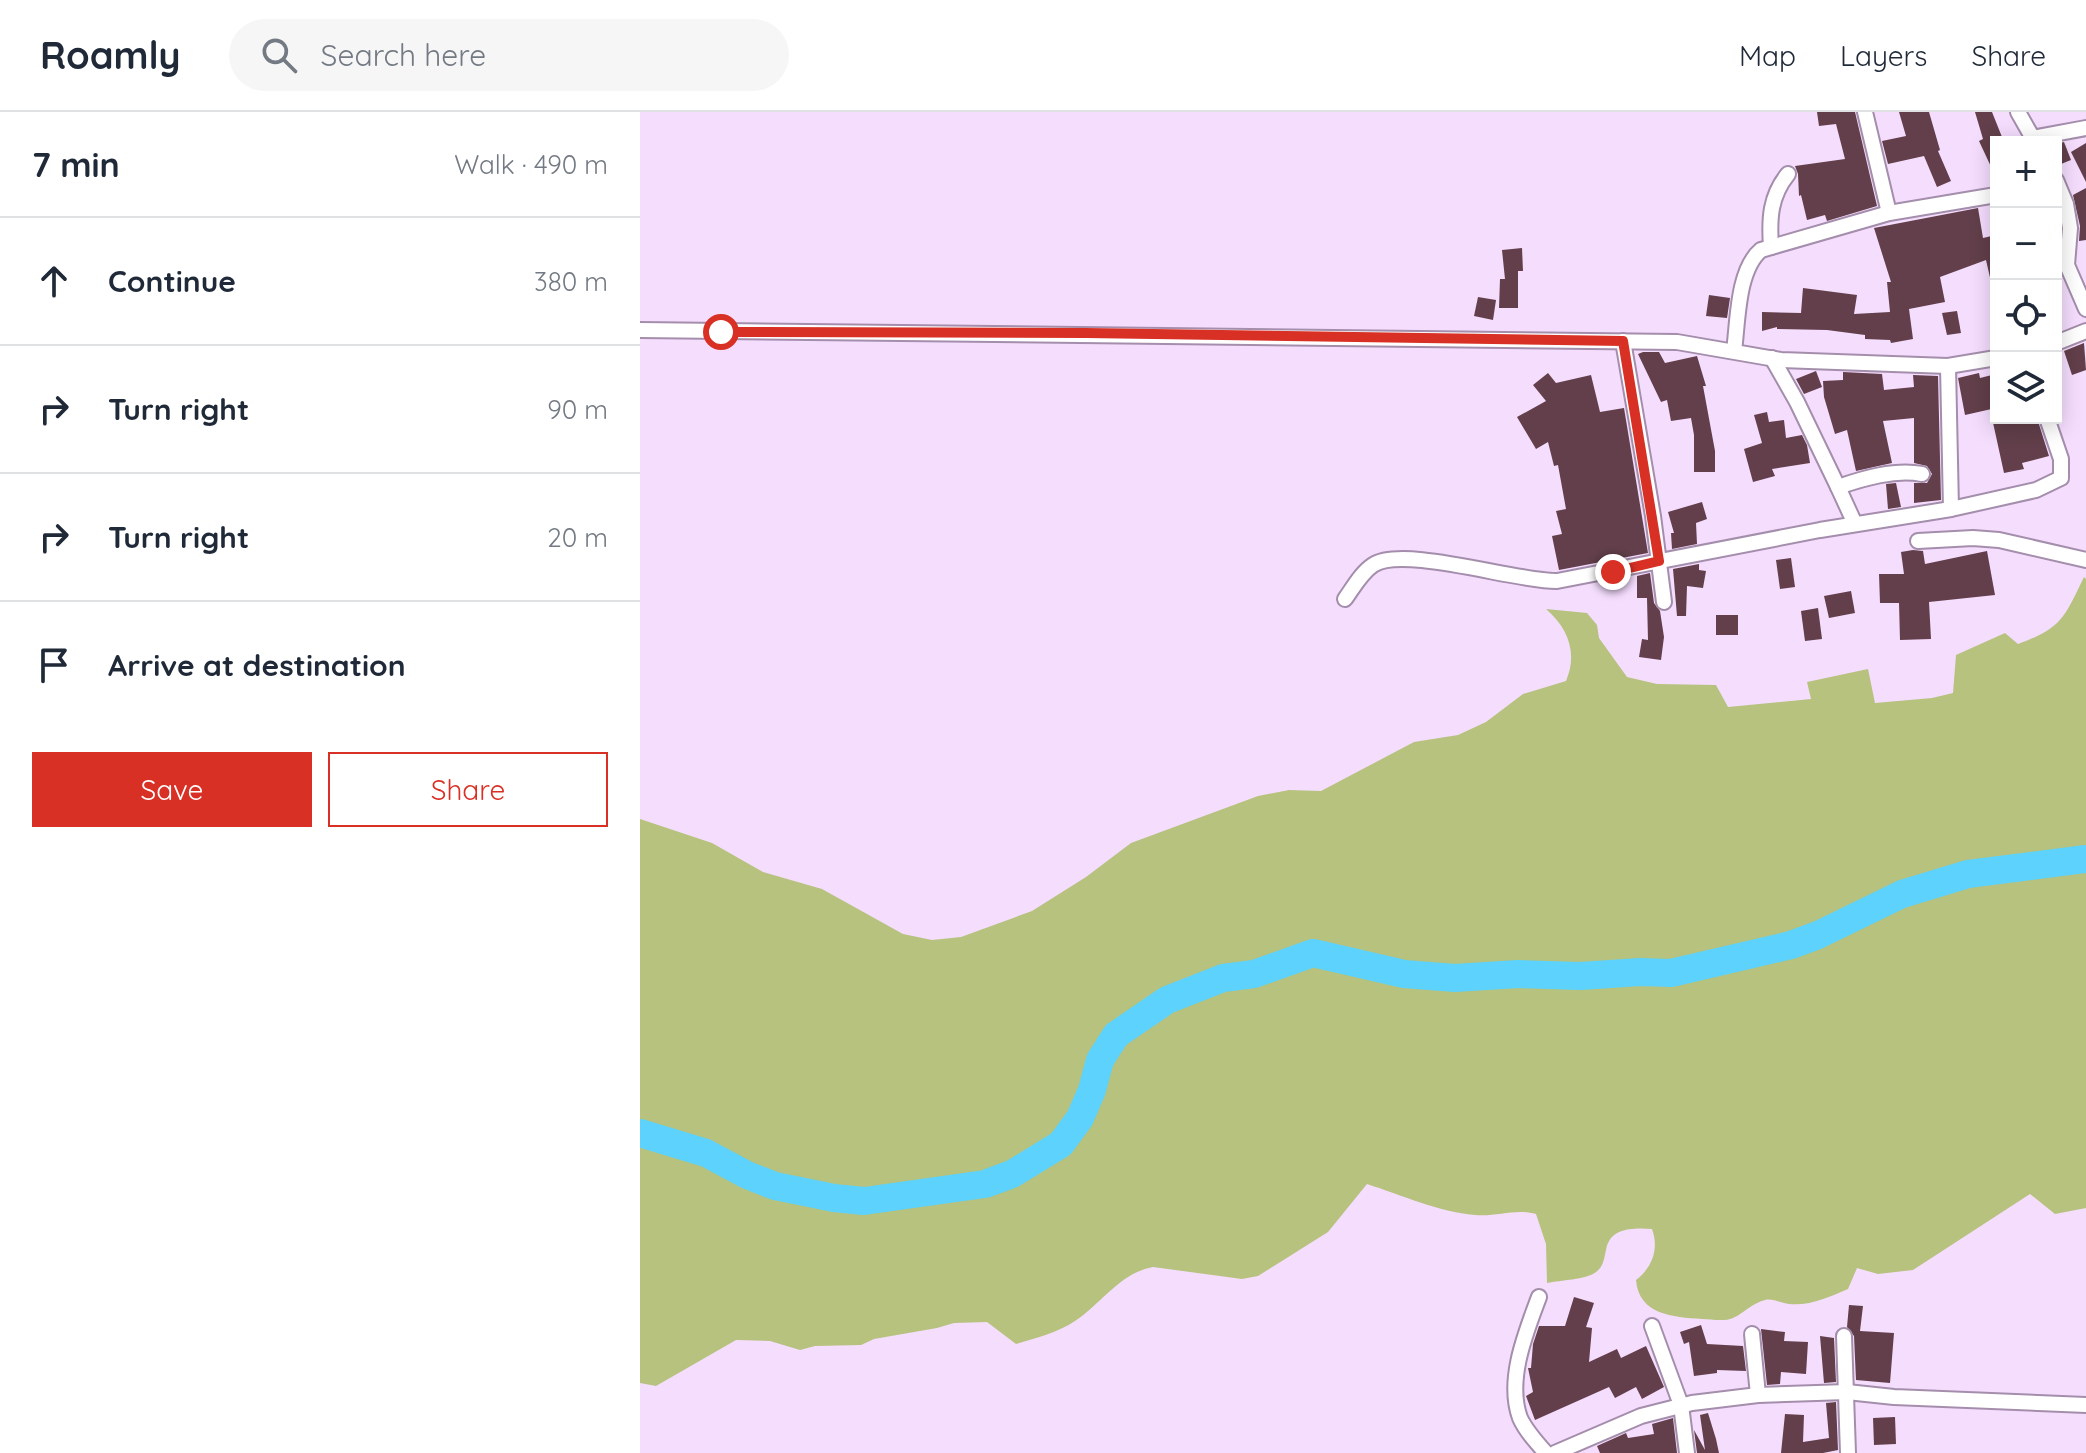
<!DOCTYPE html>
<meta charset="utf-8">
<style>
:root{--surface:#fff;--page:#f6f6f7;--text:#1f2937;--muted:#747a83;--line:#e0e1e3;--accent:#d93025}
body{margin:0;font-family:Quicksand,sans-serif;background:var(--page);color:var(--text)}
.controls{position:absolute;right:24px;top:24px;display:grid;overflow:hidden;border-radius:0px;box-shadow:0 4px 20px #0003}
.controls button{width:72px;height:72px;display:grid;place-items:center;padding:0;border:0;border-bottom:2px solid var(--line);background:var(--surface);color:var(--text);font:40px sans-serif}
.stop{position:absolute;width:24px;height:24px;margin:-18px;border:6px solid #d93025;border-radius:50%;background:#fff}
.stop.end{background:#d93025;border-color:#fff;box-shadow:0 2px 8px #0008}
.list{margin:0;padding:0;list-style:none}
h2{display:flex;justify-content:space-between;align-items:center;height:104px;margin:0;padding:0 32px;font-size:34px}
h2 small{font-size:26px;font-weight:400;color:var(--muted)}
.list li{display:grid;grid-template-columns:52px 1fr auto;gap:24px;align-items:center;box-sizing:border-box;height:128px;padding:0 32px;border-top:2px solid var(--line)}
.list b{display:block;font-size:30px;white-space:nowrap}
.list em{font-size:26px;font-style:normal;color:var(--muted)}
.actions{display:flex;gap:16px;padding:24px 32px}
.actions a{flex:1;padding:18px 0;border:2px solid var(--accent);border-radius:0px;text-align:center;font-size:28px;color:var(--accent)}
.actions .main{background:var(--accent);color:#fff}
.icon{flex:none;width:44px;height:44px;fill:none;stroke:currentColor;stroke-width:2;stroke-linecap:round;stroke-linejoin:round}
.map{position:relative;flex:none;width:1446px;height:1341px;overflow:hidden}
header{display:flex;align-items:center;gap:48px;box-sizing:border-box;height:112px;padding:0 40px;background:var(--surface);border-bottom:2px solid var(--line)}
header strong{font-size:38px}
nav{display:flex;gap:44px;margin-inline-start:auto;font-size:28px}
.search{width:560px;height:72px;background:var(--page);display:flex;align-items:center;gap:20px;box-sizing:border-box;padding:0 28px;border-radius:44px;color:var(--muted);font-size:30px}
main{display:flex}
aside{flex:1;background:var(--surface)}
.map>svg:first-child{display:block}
.green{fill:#b6c27e}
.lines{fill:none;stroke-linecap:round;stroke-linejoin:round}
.river{stroke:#5cd2fc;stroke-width:28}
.building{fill:#623f4a}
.street-casing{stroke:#a48eac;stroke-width:18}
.street{stroke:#fff;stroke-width:14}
.route{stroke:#d93025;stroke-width:10}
</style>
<header>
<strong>Roamly</strong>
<div class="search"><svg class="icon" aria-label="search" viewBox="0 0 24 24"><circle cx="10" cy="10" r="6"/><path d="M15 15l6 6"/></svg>Search here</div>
<nav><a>Map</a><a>Layers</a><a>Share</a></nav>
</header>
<main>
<aside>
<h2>7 min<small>Walk · 490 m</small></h2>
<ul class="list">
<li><svg class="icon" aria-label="ahead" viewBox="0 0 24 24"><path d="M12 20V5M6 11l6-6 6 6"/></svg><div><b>Continue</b></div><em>380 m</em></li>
<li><svg class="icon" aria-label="right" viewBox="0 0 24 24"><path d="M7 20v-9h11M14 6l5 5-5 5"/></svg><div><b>Turn right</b></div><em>90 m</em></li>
<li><svg class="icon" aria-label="right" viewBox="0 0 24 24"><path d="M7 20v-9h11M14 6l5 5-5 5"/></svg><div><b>Turn right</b></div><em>20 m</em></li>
<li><svg class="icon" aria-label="arrive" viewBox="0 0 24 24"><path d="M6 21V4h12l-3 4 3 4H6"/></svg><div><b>Arrive at destination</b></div></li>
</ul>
<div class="actions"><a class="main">Save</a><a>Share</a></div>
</aside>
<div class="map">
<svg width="1446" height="1341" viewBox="0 0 1446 1341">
<rect width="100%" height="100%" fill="#f5ddfe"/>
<path class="green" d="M1444,465l2,2v629l-31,6 -25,-20 -117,76 -35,4 -21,-6 -9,21c-19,8 -37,17 -59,15 -9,-1 -16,-6 -24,-4 -13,3 -21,13 -32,18 -9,4 -22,1 -31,1 -29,-2 -63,-4 -66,-39 17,-13 23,-32 16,-51 -18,-1 -42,-2 -46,21 -2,8 -2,16 -10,22 -11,8 -35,8 -49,11l-1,-39 -10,-30c-21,-6 -39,3 -61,1 -36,-3 -74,-20 -108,-31l-39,48 -70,44 -16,3 -89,-12c-33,6 -51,36 -78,54 -18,12 -39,17 -59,23l-29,-22 -33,1 -17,5 -63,11 -13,6 -46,1 -15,4 -30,-9 -34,-1 -80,46 -16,-3v-564l72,24 51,29 59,17 81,45 29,6 29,-3 71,-26 54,-34 45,-34 127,-47 31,-6 32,1 93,-49 44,-7 28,-13 37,-28 43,-13c12,-28 2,-53 -20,-72l41,4 10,12 2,13 28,39 30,7 59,1 12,22 83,-8 -4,-17 61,-13 7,34 57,-5 21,-5 3,-38 49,-22 13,11c44,-16 46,-26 66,-67z"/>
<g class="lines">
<path class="river" d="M0,1021l66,20 41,22 28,11 59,12 30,3 121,-17 27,-10 49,-30 19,-26 12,-28 8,-30 16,-25 51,-35 56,-22 31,-4 59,-21 91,21 51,4 63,-4 62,2 60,-4 31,1 120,-28 27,-10 84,-41 66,-20 118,-15"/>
</g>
<g class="building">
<path d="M1177,0h38l22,94 -50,15 -2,-6 -18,5 -6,-25 -2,1 -1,-22 -3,-8 50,-7 -9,-35 -17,2z"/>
<path d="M1259,0h30l11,38 -2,1 13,30 -14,6 -13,-31 -36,8 -6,-23 24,-5z"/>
<path d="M1335,0h17l12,30h-8v29h-3l-14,-30 4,-2z"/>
<path d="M1424,30l7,18 -15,6v-22z"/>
<path d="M1446,31v39l-15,-30z"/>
<path d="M1446,76v52l-7,1 1,-15 -7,-31z"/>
<path d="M1338,96l5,30 13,-3v47h-5l-5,-22 -46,17 5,25 -36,7 4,30 -22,4 -1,-3 -25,-1v-4l-38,-5 -50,-1v-2l-15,4v-19l39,1 2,-25 54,7 -3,19 36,-2 -3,-30h4l-17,-54z"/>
<path d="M882,136l1,23h-5v37h-19l1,-29h5l-3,-29z"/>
<path d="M1069,183l21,3 -3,20 -21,-2z"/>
<path d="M838,185l18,3 -3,20 -19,-4z"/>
<path d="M1317,199l4,22 -14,2 -5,-22z"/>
<path d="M1444,231l2,27 -14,5 -8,-24z"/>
<path d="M1003,240h16l6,11 32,-7 9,30h-3l12,65v21h-21v-37l-3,-17 -20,3 -4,-21 -6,2 -23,-48z"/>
<path d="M1176,259l6,16 -18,7 -8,-15z"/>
<path d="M1203,260l39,2 2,16 30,-3 -1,-12 25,1 3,124 -27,3v-20h13l5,-9 -5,-8 -13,-3v-45l-31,3 9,42 -36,8 -9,-41 -12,4 -11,-37 -1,-16 20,-1z"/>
<path d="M908,261l8,10 35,-8 9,37 24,-4 24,145 -89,17 -7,-34 10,-2 -6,-23 10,-2 -8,-44 -4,1 -6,-24 -12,7 -19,-32 29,-16 -13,-16z"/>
<path d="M1339,261l1,5 16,-4v34l-31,7 -7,-37z"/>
<path d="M1127,300l2,10 15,-2 2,18 16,-3 5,10 3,18 -38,6 3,7 -22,6 -9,-33 18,-6 -8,-28z"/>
<path d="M1352,306h45l12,38 -27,7 2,6 -20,4z"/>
<path d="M1256,371l5,24 -13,2 -2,-25z"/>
<path d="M1062,390l5,17 -11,4 1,21 -25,5 -1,-16h3l-6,-21z"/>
<path d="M1273,438l10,1 2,13 62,-13 8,44 -66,7 2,37 -31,1 -1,-37h-19l-1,-29h25l-3,-22z"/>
<path d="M1151,446l4,29 -15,2 -4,-29z"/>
<path d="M1059,452v6l7,1 -3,17 -16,-2 -1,30h-9l-4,-47z"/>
<path d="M1010,461l4,30 6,8 4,26 -3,23 -22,-3 3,-18 6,1 -1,-42h-10v-22z"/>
<path d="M1211,479l4,22 -26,5 -5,-22z"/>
<path d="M1178,496l4,31 -17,2 -4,-30z"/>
<rect x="1076" y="503" width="22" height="20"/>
<path d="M934,1185l20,6 -8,24 6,1 -3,34 28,-13 4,9 25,-12 18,41 -22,12 -6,-12 -21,11 -6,-11 -74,33 -9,-24 7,-4 -5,-24h3l2,-24 6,-18h26z"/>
<path d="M1209,1193l14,1 -3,25 34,2 -4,50 -34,-3 -2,-44 -7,-9z"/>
<path d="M1061,1213l6,19 36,2 3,25 -29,-1v3l-23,3 -5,-34 -5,2 -4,-12z"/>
<path d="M1121,1217l24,3 -1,9 24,1 -2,32 -25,-2 -1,12 -13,1z"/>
<path d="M1180,1224l14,2 2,44 -12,1z"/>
<path d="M1196,1290l2,48 -15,3h-42l4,-39 19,1 -1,27 26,-4 -3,-35z"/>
<path d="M1068,1301l8,26 3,14h-22l-3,-23 11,20 -5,-35z"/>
<path d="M1255,1305l1,27 -22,1 -1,-27z"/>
<path d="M1033,1306l4,35h-77l-3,-7 29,-13 2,5 26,-4 -2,-10z"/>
</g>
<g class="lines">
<defs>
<g id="street">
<path d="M1225,0l24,101"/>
<path d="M1378,0l17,30"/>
<path d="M1392,26l54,-10"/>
<path d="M1416,68l10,24 4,24 -3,37 19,44"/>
<path d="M1131,135c-2,-28 -1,-51 17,-73"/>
<path d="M0,218l1037,12 104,18 167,6 48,-8"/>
<path d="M983,229l30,175 11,86"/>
<path d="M1416,231l30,-12"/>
<path d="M1094,239c4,-29 3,-81 27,-101l128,-37 107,-18"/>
<path d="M1132,246l25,44 41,85c26,-9 57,-18 84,-13"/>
<path d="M1308,254l3,143"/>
<path d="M1198,375l17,37"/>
<path d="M1278,429l55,-3 26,2 87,20"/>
<path d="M705,487c8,-11 16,-26 28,-34 30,-20 145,17 184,16l263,-51 131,-21 85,-19 25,-12v-19l-14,-41"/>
<path d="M899,1185c-13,35 -33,83 -19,121 6,13 16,24 26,35"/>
<path d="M1012,1214l29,79 6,48"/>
<path d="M1112,1222l6,61"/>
<path d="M1204,1224l4,117"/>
<path d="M915,1341l86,-37 51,-13 66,-8 89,-3 47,5 192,8"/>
</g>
</defs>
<use href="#street" class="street-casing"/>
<use href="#street" class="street"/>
</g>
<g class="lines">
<path class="route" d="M81,220l365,1 537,8 36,220 -46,11"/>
</g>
</svg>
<div class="controls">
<button>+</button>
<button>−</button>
<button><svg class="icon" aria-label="locate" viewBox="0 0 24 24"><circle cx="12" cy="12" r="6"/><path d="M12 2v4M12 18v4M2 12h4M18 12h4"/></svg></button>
<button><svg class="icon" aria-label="layers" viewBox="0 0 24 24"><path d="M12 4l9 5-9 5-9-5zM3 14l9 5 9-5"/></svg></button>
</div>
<div class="stop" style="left:81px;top:220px"></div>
<div class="stop end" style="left:973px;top:460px"></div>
</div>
</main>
